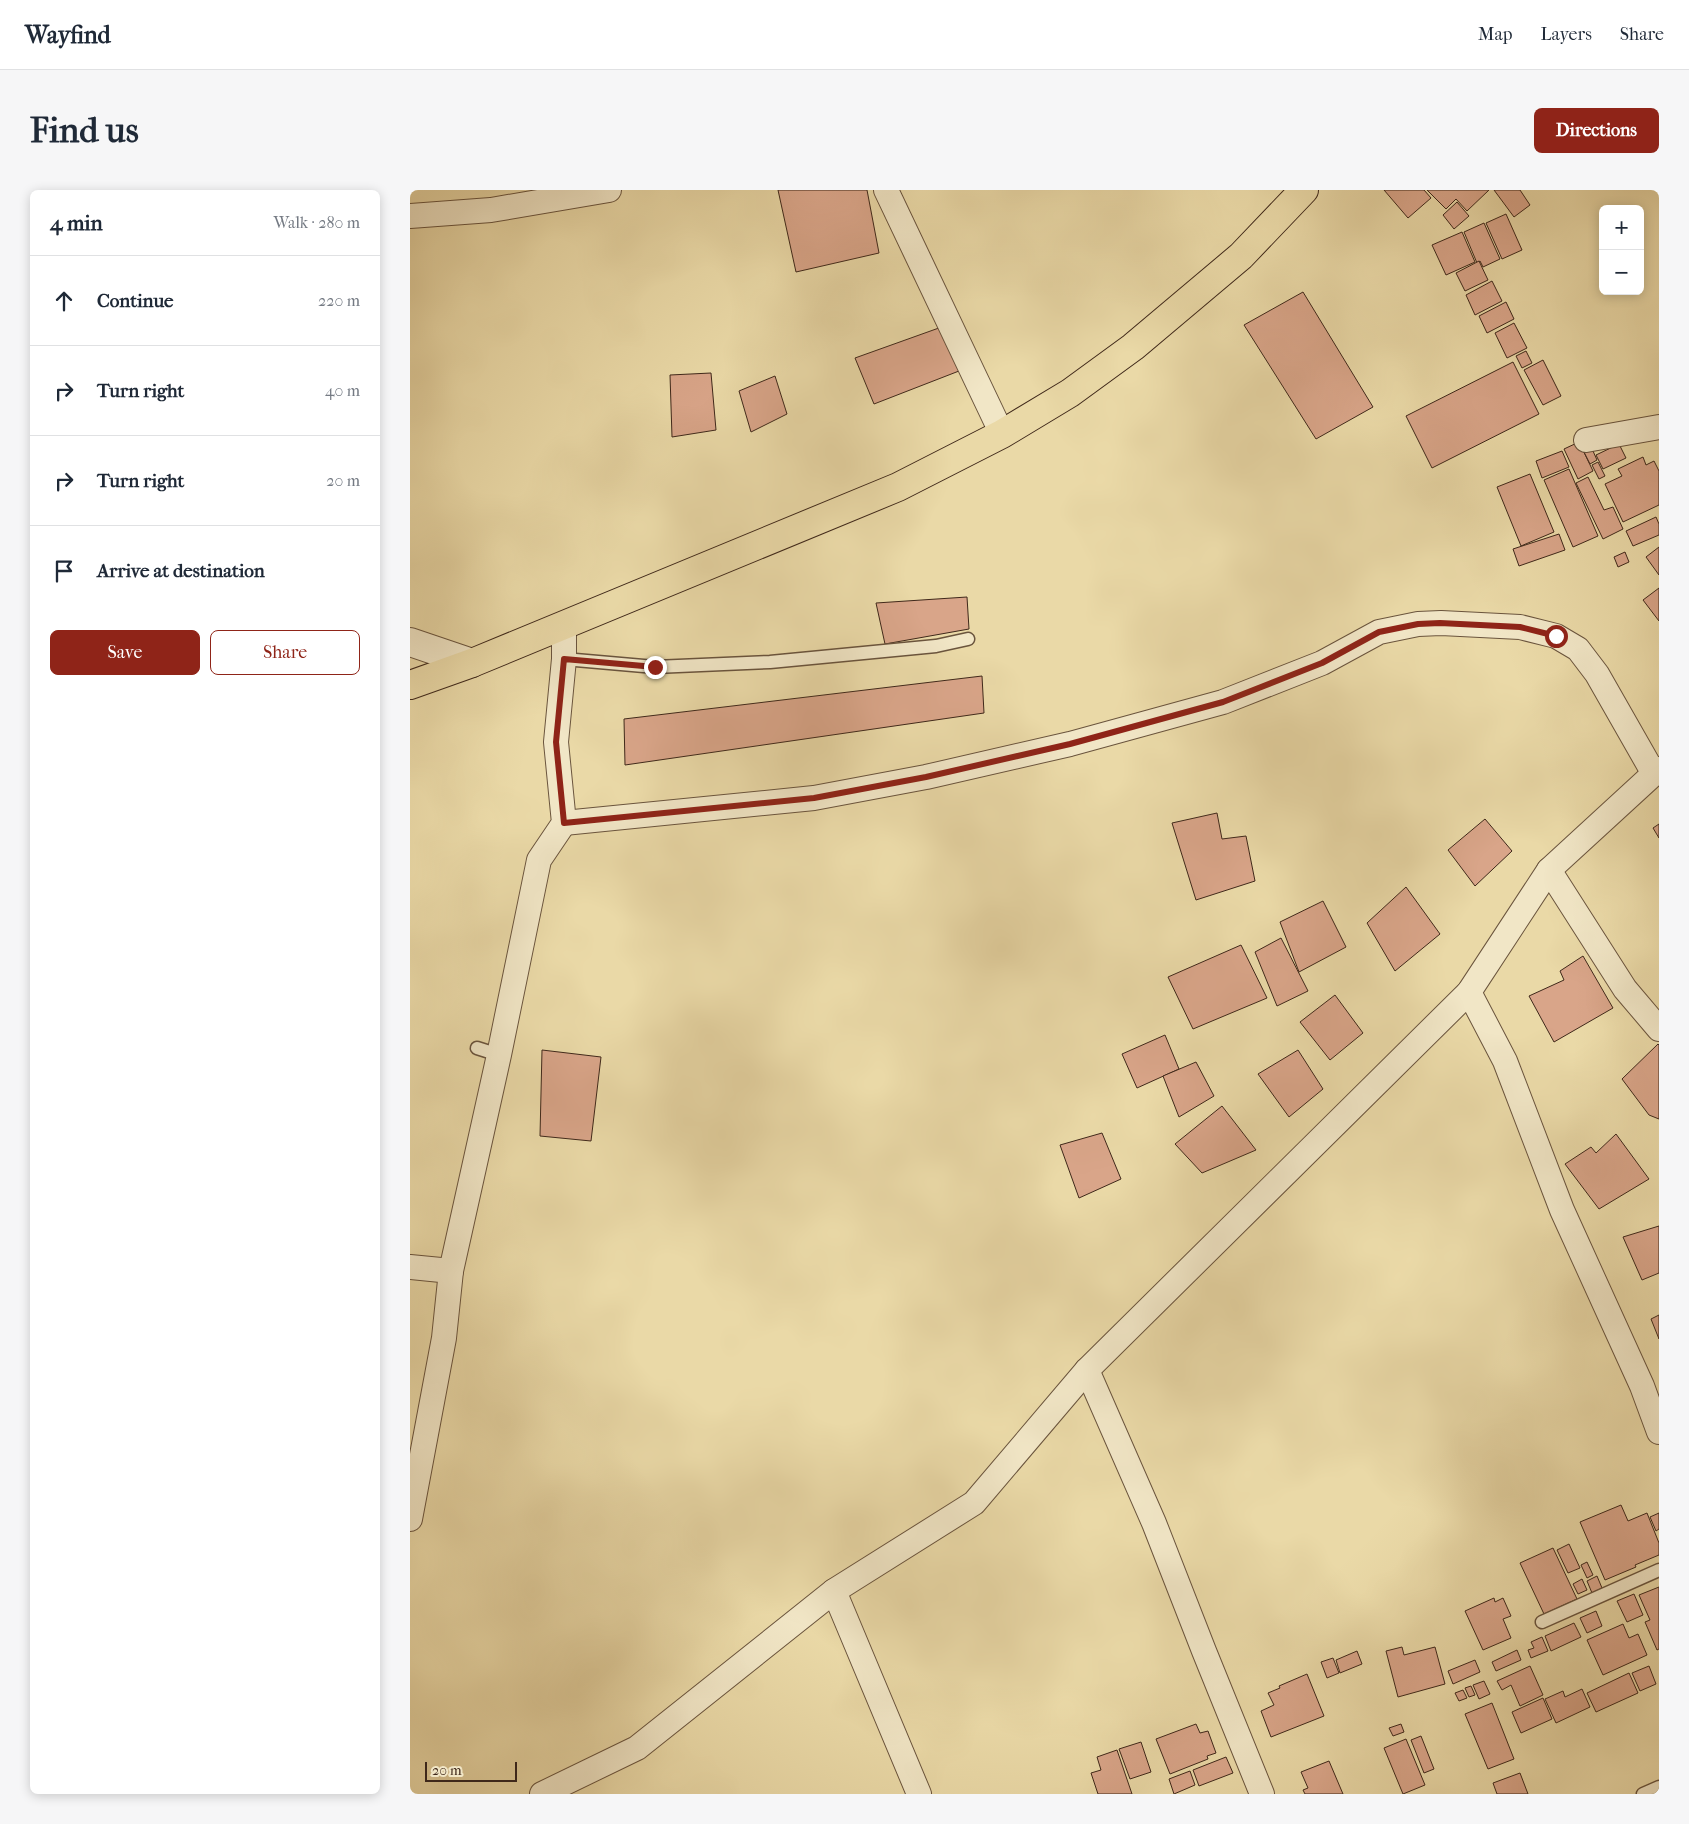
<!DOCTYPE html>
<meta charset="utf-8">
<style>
:root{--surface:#fff;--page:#f6f6f7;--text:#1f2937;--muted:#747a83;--line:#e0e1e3;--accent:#8f2418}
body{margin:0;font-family:"IM FELL French Canon",serif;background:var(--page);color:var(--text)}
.controls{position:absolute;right:15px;top:15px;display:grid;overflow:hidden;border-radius:8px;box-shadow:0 2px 12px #0003}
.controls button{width:45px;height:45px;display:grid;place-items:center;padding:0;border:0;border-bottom:1px solid var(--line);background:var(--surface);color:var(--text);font:25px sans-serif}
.scale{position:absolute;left:15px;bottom:12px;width:92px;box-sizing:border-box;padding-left:5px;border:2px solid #3f281a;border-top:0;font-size:14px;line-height:18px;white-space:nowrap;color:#3f281a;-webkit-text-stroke:4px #f1e6c6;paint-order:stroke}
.stop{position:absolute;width:15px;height:15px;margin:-11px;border:4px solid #8f2418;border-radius:50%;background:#fff}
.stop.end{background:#8f2418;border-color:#fff;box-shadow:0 1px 5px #0008}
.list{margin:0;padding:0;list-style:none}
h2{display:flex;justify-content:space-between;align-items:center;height:65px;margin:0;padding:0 20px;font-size:21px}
h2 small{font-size:16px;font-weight:400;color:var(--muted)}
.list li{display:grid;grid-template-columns:32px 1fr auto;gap:15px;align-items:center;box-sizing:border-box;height:90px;padding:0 20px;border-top:1px solid var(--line)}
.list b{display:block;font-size:19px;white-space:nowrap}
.list em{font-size:16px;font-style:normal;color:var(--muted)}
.actions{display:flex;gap:10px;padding:15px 20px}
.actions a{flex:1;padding:11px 0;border:1px solid var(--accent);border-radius:8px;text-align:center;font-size:18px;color:var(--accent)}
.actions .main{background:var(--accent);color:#fff}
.icon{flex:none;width:28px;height:28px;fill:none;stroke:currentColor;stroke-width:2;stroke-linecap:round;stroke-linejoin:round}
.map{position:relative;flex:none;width:1249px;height:1604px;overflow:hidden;border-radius:8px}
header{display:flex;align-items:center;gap:30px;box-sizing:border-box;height:70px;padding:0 25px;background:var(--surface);border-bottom:1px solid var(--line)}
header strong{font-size:24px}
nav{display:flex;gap:28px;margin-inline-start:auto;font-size:18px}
.intro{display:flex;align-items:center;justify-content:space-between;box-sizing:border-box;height:120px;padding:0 30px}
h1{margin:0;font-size:35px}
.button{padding:12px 22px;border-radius:8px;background:var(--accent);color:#fff;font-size:18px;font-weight:700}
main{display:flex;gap:30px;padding:0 30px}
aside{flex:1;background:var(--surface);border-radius:8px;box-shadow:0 2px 12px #0003}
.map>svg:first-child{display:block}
.building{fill:#d9a589;stroke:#3f281a}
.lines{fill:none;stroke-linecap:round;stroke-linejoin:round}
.service-casing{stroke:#6a543d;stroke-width:15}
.minor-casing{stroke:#6a543d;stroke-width:26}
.tertiary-casing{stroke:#6a543d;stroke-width:30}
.trunk-casing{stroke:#3f281a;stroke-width:30}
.service{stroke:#f1e6c6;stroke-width:12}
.minor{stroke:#f1e6c6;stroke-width:24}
.tertiary{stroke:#f1e6c6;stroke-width:28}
.trunk{stroke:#ead9a7;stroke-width:28}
.route{stroke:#8f2418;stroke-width:6}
</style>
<header>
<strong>Wayfind</strong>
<nav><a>Map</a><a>Layers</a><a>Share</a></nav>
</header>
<div class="intro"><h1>Find us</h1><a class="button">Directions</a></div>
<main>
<aside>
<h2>4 min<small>Walk · 280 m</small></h2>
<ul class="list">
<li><svg class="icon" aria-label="ahead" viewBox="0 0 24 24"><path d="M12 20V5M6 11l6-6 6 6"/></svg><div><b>Continue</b></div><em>220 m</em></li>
<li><svg class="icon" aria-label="right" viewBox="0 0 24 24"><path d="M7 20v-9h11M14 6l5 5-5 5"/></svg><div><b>Turn right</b></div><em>40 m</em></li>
<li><svg class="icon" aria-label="right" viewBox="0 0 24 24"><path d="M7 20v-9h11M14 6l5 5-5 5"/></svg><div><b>Turn right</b></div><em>20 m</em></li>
<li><svg class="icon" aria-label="arrive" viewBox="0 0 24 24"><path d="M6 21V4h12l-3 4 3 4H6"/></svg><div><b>Arrive at destination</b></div></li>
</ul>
<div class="actions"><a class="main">Save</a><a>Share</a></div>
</aside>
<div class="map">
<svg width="1249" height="1604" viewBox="0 0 1249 1604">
<rect width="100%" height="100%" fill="#ead9a7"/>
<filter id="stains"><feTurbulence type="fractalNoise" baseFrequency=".004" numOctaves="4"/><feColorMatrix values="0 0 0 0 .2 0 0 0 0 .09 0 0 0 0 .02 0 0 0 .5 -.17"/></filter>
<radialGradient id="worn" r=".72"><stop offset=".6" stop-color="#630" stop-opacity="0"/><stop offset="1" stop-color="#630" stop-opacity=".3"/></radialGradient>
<g class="building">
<path d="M368,0h89l12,63 -83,19z"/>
<path d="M974,0h40l7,8 -23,20z"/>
<path d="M1017,0h62l-22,21 -11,-12 -10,10z"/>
<path d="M1084,0h26l10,15 -16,12z"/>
<path d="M1047,12l12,14 -15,13 -11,-14z"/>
<path d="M1096,24l16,36 -20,9 -16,-36z"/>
<path d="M1074,33l16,36 -17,8 -3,-6 -3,2 -13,-31z"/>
<path d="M1052,42l13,30 -29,13 -14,-30z"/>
<path d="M1069,71l9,19 -23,11 -9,-18z"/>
<path d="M1082,91l10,20 -27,14 -9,-20z"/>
<path d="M893,102l70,115 -57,32 -72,-114z"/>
<path d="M1096,112l8,17 -27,14 -8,-17z"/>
<path d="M1104,133l13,25 -20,10 -12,-25z"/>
<path d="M540,134l9,47 -85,33 -19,-46z"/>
<path d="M1116,161l6,12 -10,5 -6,-12z"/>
<path d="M1133,170l18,36 -18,9 -19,-35z"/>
<path d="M1103,172l26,52 -107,54 -26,-52z"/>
<path d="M301,183l5,57 -44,7 -2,-62z"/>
<path d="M365,186l12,38 -36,18 -12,-41z"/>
<path d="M1169,252l14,29 -15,8 -14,-30z"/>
<path d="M1179,252l8,18 -7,4 -9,-18z"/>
<path d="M1209,254l7,14 -23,11 -7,-14z"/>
<path d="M1152,261l7,16 -27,11 -6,-17z"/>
<path d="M1233,267l3,8 8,-4 5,10v34l-36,17 -18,-38 17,-8 -4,-7z"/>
<path d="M1188,272l7,14 -6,3 -7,-14z"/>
<path d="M1159,279l29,67 -25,11 -29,-67z"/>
<path d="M1120,284l24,58 -33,14 -24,-59z"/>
<path d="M1178,287l16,33 9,-3 10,22 -20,10 -27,-56z"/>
<path d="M1246,327l3,7v11l-26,11 -7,-15z"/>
<path d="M1149,344l6,16 -46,16 -6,-17z"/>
<path d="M1249,357v28l-13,-18z"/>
<path d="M1215,362l4,10 -11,5 -4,-10z"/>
<path d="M1249,398v33l-16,-21z"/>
<path d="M557,407l2,32 -84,15 -9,-41z"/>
<path d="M572,486l2,37 -359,52 -1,-46z"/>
<path d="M807,623l5,26 24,-3 9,45 -59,19 -24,-77z"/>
<path d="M1075,629l27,32 -37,35 -27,-36z"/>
<path d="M1249,634v14l-6,-10z"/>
<path d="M996,697l34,47 -45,37 -28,-48z"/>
<path d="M913,711l23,46 -47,25 -19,-50z"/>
<path d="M871,748l27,53 -31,15 -22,-54z"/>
<path d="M831,755l26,53 -74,31 -25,-52z"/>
<path d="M1173,766l30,52 -59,34 -25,-46 35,-16 -4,-9z"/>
<path d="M925,805l28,38 -33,27 -30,-38z"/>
<path d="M755,845l14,34 -42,19 -15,-34z"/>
<path d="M1248,854l1,1v74l-10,-4 -27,-36z"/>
<path d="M132,860l59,7 -10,84 -51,-5z"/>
<path d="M888,860l25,39 -34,28 -31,-43z"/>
<path d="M786,872l18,34 -35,21 -16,-41z"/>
<path d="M812,916l34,44 -54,23 -27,-29z"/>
<path d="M692,943l19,46 -42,19 -19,-53z"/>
<path d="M1206,944l33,45 -50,30 -34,-45 26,-17 5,6z"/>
<path d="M1249,1036v47l-17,7 -19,-43z"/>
<path d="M1249,1125v24l-8,-20z"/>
<path d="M1211,1315l7,16 19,-8 12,30v12l-24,10 1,2 -31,13 -25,-58z"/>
<path d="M1249,1323v16l-3,2 -6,-14z"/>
<path d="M1159,1354l11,24 -12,5 -11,-23z"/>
<path d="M1143,1358l24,51 -33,15 -24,-51z"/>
<path d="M1177,1372l6,13 -6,3 -6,-13z"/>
<path d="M1187,1386l5,12 -10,5 -5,-12z"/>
<path d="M1172,1389l5,11 -9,4 -5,-10z"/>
<path d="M1249,1397v62l-2,1 -12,-28 5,-2 -11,-25z"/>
<path d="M1224,1404l9,21 -16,7 -10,-21z"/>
<path d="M1084,1408l1,4 8,-4 8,18 -8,3 8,19 -28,12 -18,-39z"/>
<path d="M1186,1421l6,15 -15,7 -7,-15z"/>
<path d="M1164,1433l7,14 -30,14 -6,-15z"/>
<path d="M1213,1434l6,14 9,-4 9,21 -44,20 -16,-35z"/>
<path d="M1132,1447l6,14 -17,7 -3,-8 6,-2 -3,-6z"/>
<path d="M992,1457l2,8 31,-8 10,37 -47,13 -12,-46z"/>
<path d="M1107,1460l4,10 -25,11 -4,-9z"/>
<path d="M947,1461l5,13 -22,9 -4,-13z"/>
<path d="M923,1468l6,15 -12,5 -6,-16z"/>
<path d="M1065,1470l5,12 -27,12 -5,-13z"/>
<path d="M1120,1476l13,29 -23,11 -9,-21 -9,5 -5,-9z"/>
<path d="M1239,1476l7,18 -16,7 -8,-18z"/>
<path d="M1219,1483l9,20 -42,19 -9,-19z"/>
<path d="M897,1484l17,42 -53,21 -10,-26 13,-6 -6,-12 12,-5 -1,-2z"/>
<path d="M1074,1491l6,13 -11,5 -6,-14z"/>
<path d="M1061,1496l4,9 -6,2 -4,-9z"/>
<path d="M1172,1499l8,18 -34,16 -11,-24 18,-8 2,6z"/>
<path d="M1053,1500l4,8 -8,3 -4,-8z"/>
<path d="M1133,1508l9,21 -31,14 -9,-21z"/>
<path d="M1082,1513l22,56 -26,10 -23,-55z"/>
<path d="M786,1534l4,9 8,-2 8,22 -9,3 1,3 -38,15 -14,-35z"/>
<path d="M991,1534l3,8 -11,4 -4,-8z"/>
<path d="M1011,1546l13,33 -10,4 -13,-33z"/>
<path d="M996,1549l19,46 -22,9 -19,-46z"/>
<path d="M731,1552l10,30 -21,7 -11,-30z"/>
<path d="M707,1560l15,44h-34l-7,-21 10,-3 -4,-13z"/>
<path d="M816,1567l7,16 -34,13 -6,-16z"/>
<path d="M919,1571l14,33h-38l-2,-4 5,-2 -7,-16z"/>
<path d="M780,1581l5,14 -21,9 -5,-15z"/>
<path d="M1110,1583l8,21h-31l-4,-11z"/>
</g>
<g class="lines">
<defs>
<g id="service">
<path d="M154,469l91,8 115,-5 166,-16 32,-7"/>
<path d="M67,858l22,7"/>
<path d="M1132,1432l117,-52"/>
<path d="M1233,1604l16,-7"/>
</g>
<g id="minor">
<path d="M476,0l116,244"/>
<path d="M0,26l81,-6 118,-20"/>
<path d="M1176,250l73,-13"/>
<path d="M154,633l250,-25 112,-21 144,-33 153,-42 99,-39 57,-31 39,-8 23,-1 79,4 36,9 22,13 19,25 57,100"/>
<path d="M1139,680l76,119 34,40"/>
<path d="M1059,802l36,69 57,149 80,176 17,46"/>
<path d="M0,1077l41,4"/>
<path d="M677,1180l67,153 50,128 58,143"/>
<path d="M0,1329l34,-181 7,-67 48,-216 40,-195 25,-37 -8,-81 8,-83v-34"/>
<path d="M424,1401l85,203"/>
<path d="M132,1604l95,-46 197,-157 140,-88 113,-133 382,-378 80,-122 110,-101"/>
</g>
<path id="tertiary" d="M0,452l62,21"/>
<path id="trunk" d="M0,495l62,-22 426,-176 104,-53 68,-41 63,-46 108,-91 63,-66"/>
</defs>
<use href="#service" class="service-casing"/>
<use href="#minor" class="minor-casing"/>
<use href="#tertiary" class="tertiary-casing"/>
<use href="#trunk" class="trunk-casing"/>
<use href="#service" class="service"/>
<use href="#minor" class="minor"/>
<use href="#tertiary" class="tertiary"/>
<use href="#trunk" class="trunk"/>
</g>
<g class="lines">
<path class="route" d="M245,477l-91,-8 -8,83 8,81 250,-25 112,-21 144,-33 153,-42 99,-39 57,-31 39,-8 22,-1 80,4 36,9"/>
</g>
<rect width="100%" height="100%" filter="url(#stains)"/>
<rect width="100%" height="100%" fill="url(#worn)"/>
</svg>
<div class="controls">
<button>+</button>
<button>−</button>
</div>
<div class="scale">20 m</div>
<div class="stop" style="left:1146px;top:446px"></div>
<div class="stop end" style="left:245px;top:477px"></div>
</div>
</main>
